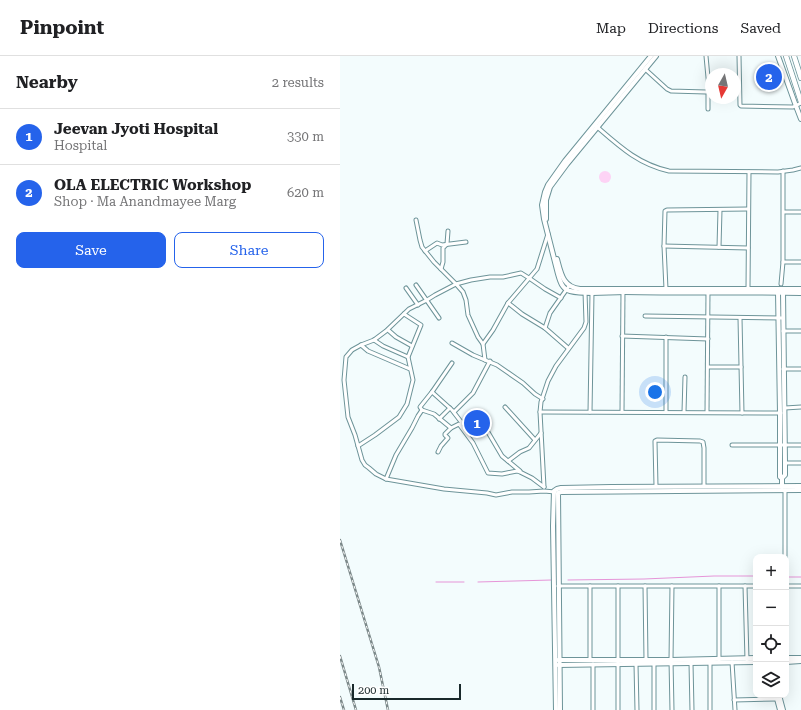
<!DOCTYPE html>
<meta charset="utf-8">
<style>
:root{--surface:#fff;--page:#f2f2f2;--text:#202124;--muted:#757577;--line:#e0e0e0;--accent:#2563eb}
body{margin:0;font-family:"Roboto Serif",serif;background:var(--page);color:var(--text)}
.controls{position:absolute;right:12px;bottom:12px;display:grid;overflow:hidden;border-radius:8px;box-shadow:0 4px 16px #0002}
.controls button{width:36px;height:36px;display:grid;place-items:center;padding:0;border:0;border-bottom:1px solid var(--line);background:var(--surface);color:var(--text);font:20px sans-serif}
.compass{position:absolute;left:365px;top:12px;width:36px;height:36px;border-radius:50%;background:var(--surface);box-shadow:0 4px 16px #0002;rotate:188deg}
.scale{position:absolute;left:12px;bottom:10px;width:109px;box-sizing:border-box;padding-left:4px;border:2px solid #19292b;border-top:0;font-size:11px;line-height:14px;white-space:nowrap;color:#19292b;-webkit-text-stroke:3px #fff;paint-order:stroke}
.you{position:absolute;left:315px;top:336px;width:14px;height:14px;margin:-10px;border:3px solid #fff;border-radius:50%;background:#1a73e8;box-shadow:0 0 0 6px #1a73e833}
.badge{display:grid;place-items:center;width:26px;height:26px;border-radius:50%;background:var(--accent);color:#fff;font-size:13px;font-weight:700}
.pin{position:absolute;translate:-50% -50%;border:2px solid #fff;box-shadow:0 1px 4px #0006}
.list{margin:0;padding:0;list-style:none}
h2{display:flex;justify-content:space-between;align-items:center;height:52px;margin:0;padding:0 16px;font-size:17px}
h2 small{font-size:13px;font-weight:400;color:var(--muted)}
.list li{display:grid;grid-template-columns:26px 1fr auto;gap:12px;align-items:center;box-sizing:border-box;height:56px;padding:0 16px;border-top:1px solid var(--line)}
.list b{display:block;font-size:15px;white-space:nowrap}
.list p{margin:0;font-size:13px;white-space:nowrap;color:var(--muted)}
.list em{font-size:13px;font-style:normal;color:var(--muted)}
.actions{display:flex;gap:8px;padding:12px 16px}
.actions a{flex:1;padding:9px 0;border:1px solid var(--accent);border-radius:8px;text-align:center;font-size:14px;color:var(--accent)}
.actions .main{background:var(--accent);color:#fff}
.icon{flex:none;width:22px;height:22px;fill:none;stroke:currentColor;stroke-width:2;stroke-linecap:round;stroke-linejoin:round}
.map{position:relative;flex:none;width:461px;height:654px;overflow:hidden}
header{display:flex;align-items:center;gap:24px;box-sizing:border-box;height:56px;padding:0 20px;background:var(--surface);border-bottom:1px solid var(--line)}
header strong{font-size:19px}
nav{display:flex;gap:22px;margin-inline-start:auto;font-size:14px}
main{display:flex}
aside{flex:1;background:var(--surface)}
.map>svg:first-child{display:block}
.park{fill:#fdd3f5}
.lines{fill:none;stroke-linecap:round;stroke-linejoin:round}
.stream{stroke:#e695d8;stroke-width:1}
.minor-casing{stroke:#6d9499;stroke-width:5}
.tertiary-casing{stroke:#6d9499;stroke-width:6}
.secondary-casing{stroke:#6d9499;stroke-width:6}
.minor{stroke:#fff;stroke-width:3}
.tertiary{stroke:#fff;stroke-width:4}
.secondary{stroke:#fff;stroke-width:4.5}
.rail-casing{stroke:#7b8889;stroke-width:2.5}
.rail{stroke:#fff;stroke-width:1;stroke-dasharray:3;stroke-linecap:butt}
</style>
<header>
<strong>Pinpoint</strong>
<nav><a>Map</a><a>Directions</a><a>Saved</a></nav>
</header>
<main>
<aside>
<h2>Nearby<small>2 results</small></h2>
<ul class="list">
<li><span class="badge">1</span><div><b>Jeevan Jyoti Hospital</b><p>Hospital</p></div><em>330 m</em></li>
<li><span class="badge">2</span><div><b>OLA ELECTRIC Workshop</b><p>Shop · Ma Anandmayee Marg</p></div><em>620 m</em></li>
</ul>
<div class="actions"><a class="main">Save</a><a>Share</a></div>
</aside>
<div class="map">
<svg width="461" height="654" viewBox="0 0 461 654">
<rect width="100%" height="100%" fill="#f3fcfd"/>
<circle class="park" cx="265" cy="121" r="6"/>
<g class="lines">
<g class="stream">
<path d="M446,521h15"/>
<path d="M228,524l76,-1 70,-3h42"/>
<path d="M96,526h28"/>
<path d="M138,526l74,-2"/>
</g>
<defs>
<g id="minor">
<path d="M399,0l1,49 1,1 52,1 8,-4"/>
<path d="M305,13l22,20 4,2 35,1 2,-1 1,-3 -3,-32"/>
<path d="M368,53v-18"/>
<path d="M256,70c23,20 42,38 73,45l109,1 15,-2 8,-2"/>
<path d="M444,156h17"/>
<path d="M76,164l4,20 2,7 12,15 22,22 7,8 3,8 2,15 10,22 5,7 2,16"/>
<path d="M324,190l84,2"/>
<path d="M379,191l1,-37"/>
<path d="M85,195l12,-8 5,2 24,-3"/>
<path d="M443,206h18"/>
<path d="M101,213l2,-7v-14l4,-4 1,-13"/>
<path d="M441,228l2,-22v-91"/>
<path d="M76,229l23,33"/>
<path d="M66,232l12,17"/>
<path d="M326,233l-2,-43 1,-35 2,-1 81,-1"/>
<path d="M408,233l1,-117"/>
<path d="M168,247l4,3 10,8 23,14 23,20"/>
<path d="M305,260l138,2"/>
<path d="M400,262l2,95"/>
<path d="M205,272l5,-15 19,-27"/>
<path d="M48,274l8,7 16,9"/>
<path d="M443,275h18"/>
<path d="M282,280l86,3"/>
<path d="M34,284l9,6 25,11"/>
<path d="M112,287l21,12 24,10 26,18 12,11 8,5"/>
<path d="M143,288l10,-14 15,-27 29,-34 11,-35"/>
<path d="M21,289l7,6 42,18"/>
<path d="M368,311h33"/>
<path d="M443,313h18"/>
<path d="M92,336l20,18 10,13"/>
<path d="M165,351l30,33"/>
<path d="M445,352l16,-1"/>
<path d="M82,354l-2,-3 12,-15 20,-29"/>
<path d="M114,356l19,-19 17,-32"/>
<path d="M200,356l241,1"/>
<path d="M250,356l2,-119"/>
<path d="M282,356l1,-121"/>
<path d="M326,356v-75"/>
<path d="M344,356l1,-35"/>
<path d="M367,356l1,-121"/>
<path d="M99,363l11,-11"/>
<path d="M120,369l12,-10 6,8 4,-1 20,34 18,15"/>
<path d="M392,389h69"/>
<path d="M18,390l17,-11 24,-18 8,-13 6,-24 -5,-23 13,-32 -17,-11"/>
<path d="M98,396l3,-6 7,-8 -3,-3v-1l6,-6"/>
<path d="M168,405l12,-9 9,-4 12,-15"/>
<path d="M445,407h16"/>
<path d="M46,423l10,-24 16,-27 6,-12 4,-6 12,4 17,14 8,-4 14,19 15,30 14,1 15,-3 3,1 12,6 12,9"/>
<path d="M316,430l-1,-44v-1l2,-1 43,1 3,1 1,6v38"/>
<path d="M204,431l-4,-75 1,-10 7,-21 8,-15 28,-38 2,-6 -1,-30"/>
<path d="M215,436l-11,-1 -15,1h-17l-16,3 -9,-2 -43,-4 -58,-10 -10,-5 -7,-6 -4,-3 -3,-5 -7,-25 -7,-18 -4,-37 2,-23 6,-7 9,-5 13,-5 12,-9 23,-22 18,-9 8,-5 21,-11 15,-4 19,-3h13l18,-4 8,5 16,11 16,9"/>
<path d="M445,501v-67"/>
<path d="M218,530h198"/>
<path d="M305,530l1,74"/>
<path d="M332,530l-1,74 1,50"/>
<path d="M379,530v74"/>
<path d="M405,530l2,74"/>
<path d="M446,530h15"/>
<path d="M250,604v-74"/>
<path d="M392,606l3,48"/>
<path d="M314,607v47"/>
<path d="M351,607l1,47"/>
<path d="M370,607v47"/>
<path d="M253,608v46"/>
<path d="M296,608l1,46"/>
<path d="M394,644l43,-1"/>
<path d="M278,654v-124"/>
</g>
<g id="tertiary">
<path d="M311,0l-86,105 -17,24 -3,7 -3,13 2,14 14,55c2,7 4,15 12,17 15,4 38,1 54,1 59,1 118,0 177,1"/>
<path d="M438,0l18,50 5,13"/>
<path d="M206,163v-19l4,-13 17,-23 89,-108"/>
<path d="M217,203c4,15 6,28 23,30h221"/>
<path d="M438,236l2,121v64l2,1"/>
<path d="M442,431v-9l3,-3v-12l-2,-172"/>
<path d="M446,602h15"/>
<path d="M218,604h113l85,-2"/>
<path d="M446,606l15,-1"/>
<path d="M218,609l198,-3"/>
<path d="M436,639l4,15"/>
<path d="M439,639l4,15"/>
<path d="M216,654l-3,-184 1,-35 3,-2 4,-1 50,-1 190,-1"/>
<path d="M220,654l-2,-217 3,-1 240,-2"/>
</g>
<g id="secondary">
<path d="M446,0l15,46"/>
<path d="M454,0l7,22"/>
</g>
</defs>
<use href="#minor" class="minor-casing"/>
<use href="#tertiary" class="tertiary-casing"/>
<use href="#secondary" class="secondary-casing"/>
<use href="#minor" class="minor"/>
<use href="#tertiary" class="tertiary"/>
<use href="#secondary" class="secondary"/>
<defs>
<g id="rail">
<path d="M0,484l39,127 9,43"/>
<path d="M0,600l16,54"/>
<path d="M0,641l4,13"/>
</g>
</defs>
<use href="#rail" class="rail-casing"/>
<use href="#rail" class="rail"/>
</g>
</svg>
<div class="controls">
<button>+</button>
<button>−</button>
<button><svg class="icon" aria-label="locate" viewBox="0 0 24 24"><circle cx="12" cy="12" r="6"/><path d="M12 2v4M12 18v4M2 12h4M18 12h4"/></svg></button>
<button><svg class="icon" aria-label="layers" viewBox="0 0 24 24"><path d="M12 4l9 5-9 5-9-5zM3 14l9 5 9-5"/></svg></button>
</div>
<svg class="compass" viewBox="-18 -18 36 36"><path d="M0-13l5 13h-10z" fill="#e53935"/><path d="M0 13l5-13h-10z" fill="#757577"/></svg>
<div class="scale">200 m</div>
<div class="you"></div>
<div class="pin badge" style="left:137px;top:367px">1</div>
<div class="pin badge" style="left:429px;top:21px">2</div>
</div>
</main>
